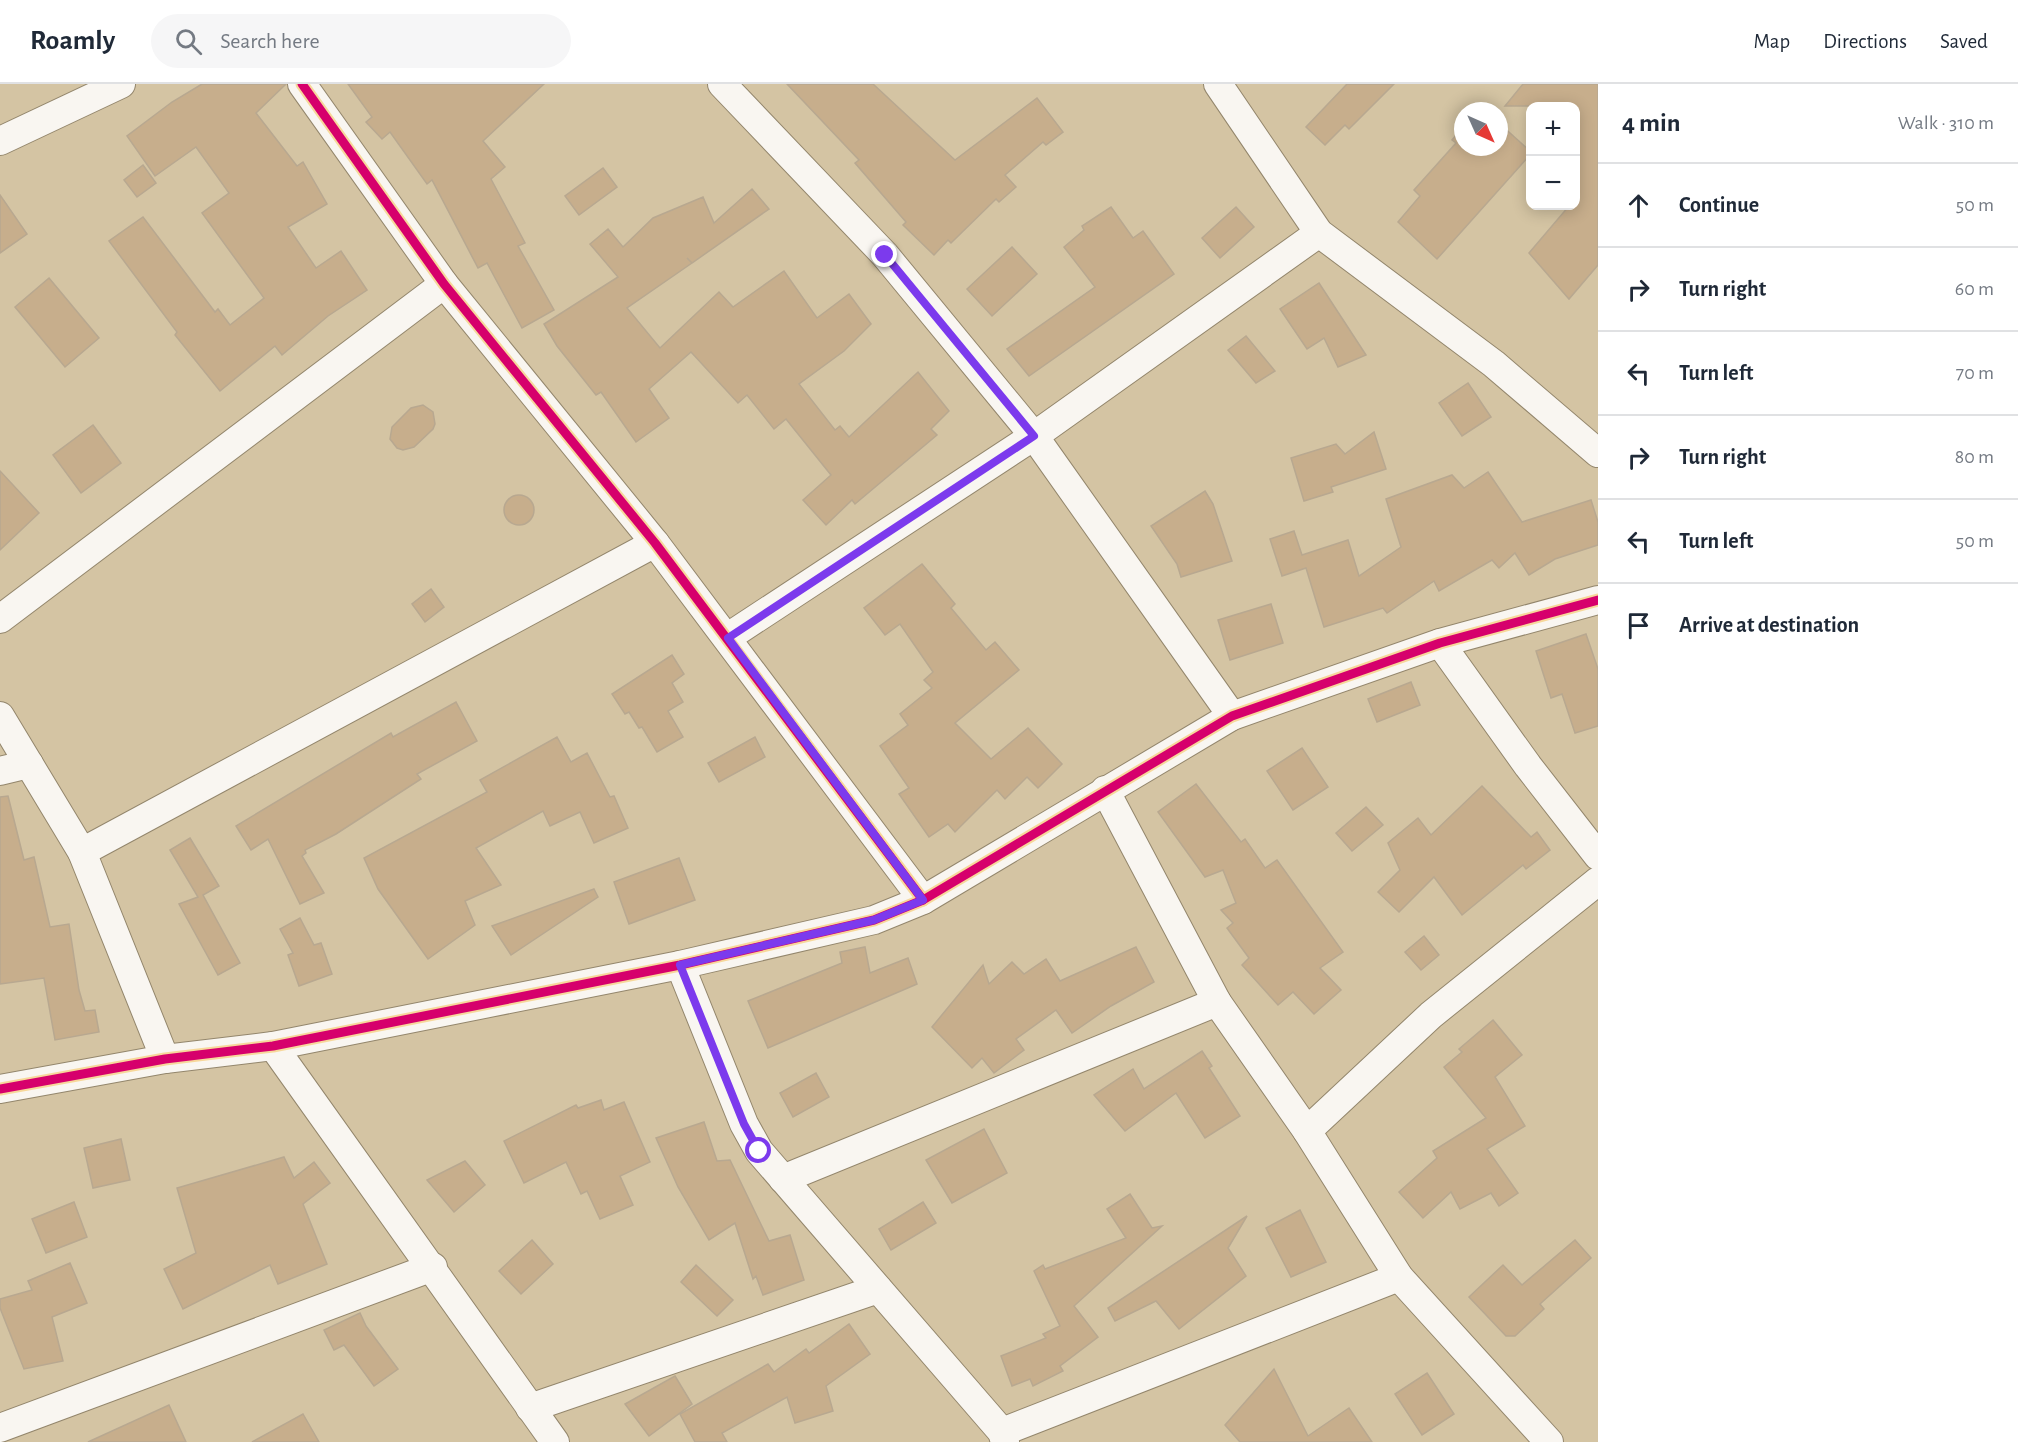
<!DOCTYPE html>
<meta charset="utf-8">
<style>
:root{--surface:#fff;--page:#f6f6f7;--text:#1f2937;--muted:#747a83;--line:#e0e1e3}
body{margin:0;font-family:"Alegreya Sans",sans-serif;background:var(--page);color:var(--text)}
.controls{position:absolute;right:18px;top:18px;display:grid;overflow:hidden;border-radius:12px;box-shadow:0 3px 15px #0003}
.controls button{width:54px;height:54px;display:grid;place-items:center;padding:0;border:0;border-bottom:2px solid var(--line);background:var(--surface);color:var(--text);font:30px sans-serif}
.compass{position:absolute;left:1454px;top:18px;width:54px;height:54px;border-radius:50%;background:var(--surface);box-shadow:0 3px 15px #0003;rotate:135deg}
.stop{position:absolute;width:18px;height:18px;margin:-14px;border:4px solid #7c3aed;border-radius:50%;background:#fff}
.stop.end{background:#7c3aed;border-color:#fff;box-shadow:0 2px 6px #0008}
.list{margin:0;padding:0;list-style:none}
h2{display:flex;justify-content:space-between;align-items:center;height:78px;margin:0;padding:0 24px;font-size:26px}
h2 small{font-size:20px;font-weight:400;color:var(--muted)}
.list li{display:grid;grid-template-columns:39px 1fr auto;gap:18px;align-items:center;box-sizing:border-box;height:84px;padding:0 24px;border-top:2px solid var(--line)}
.list b{display:block;font-size:22px;white-space:nowrap}
.list em{font-size:20px;font-style:normal;color:var(--muted)}
.icon{flex:none;width:33px;height:33px;fill:none;stroke:currentColor;stroke-width:2;stroke-linecap:round;stroke-linejoin:round}
.map{position:relative;flex:none;width:1598px;height:1358px;overflow:hidden}
header{display:flex;align-items:center;gap:36px;box-sizing:border-box;height:84px;padding:0 30px;background:var(--surface);border-bottom:2px solid var(--line)}
header strong{font-size:28px}
nav{display:flex;gap:33px;margin-inline-start:auto;font-size:21px}
.search{width:420px;height:54px;background:var(--page);display:flex;align-items:center;gap:15px;box-sizing:border-box;padding:0 21px;border-radius:33px;color:var(--muted);font-size:22px}
main{display:flex}
aside{flex:1;background:var(--surface)}
.map>svg:first-child{display:block}
.building{fill:#c7ae8c;stroke:#b8a890;stroke-width:1.5}
.lines{fill:none;stroke-linecap:round;stroke-linejoin:round}
.minor-casing{stroke:#93866c;stroke-width:30}
.minor{stroke:#f9f6f1;stroke-width:28}
.cycleway-casing{stroke:#f7d89b;stroke-width:13}
.cycleway{stroke:#d6006c;stroke-width:9}
.route{stroke:#7c3aed;stroke-width:8}
</style>
<header>
<strong>Roamly</strong>
<div class="search"><svg class="icon" aria-label="search" viewBox="0 0 24 24"><circle cx="10" cy="10" r="6"/><path d="M15 15l6 6"/></svg>Search here</div>
<nav><a>Map</a><a>Directions</a><a>Saved</a></nav>
</header>
<main>
<div class="map">
<svg width="1598" height="1358" viewBox="0 0 1598 1358">
<rect width="100%" height="100%" fill="#d4c4a3"/>
<g class="building">
<path d="M202,0h84l-30,29 41,53 6,-4 24,42 -39,23 28,41 25,-17 26,39 -39,26 -46,39 -7,-9 -55,45 -45,-56 2,-3 -68,-91 34,-24 72,95 3,-3 12,16 34,-27 -62,-85 27,-20 -33,-46 -41,29 -28,-40 45,-34z"/>
<path d="M348,0h196l-61,57 22,26 -14,12 34,64 -7,3 36,64 -32,18 -35,-65 -9,5 -46,-88 -5,4 -37,-52 -8,7 -16,-17 6,-5z"/>
<path d="M787,0h86l82,76 82,-62 26,34 -17,13 -3,-3 -38,33 11,12 -17,15 -3,-3 -45,44 -3,-3 -14,15 -31,-30 3,-3 -51,-59 4,-3z"/>
<path d="M1347,0h47l-45,45 -4,-4 -20,20 -19,-18z"/>
<path d="M1523,0h75v181l-29,34 -40,-46 40,-47h6v-100h-70z"/>
<path d="M1499,39l31,28v4l-93,104 -39,-37 22,-26 -6,-6 42,-47 -4,-3 11,-13v20h36z"/>
<path d="M143,81l13,18 -19,14 -13,-17z"/>
<path d="M603,84l14,19 -38,28 -14,-19z"/>
<path d="M752,105l17,20 -77,54 -5,-5 5,5 -65,45 33,40 59,-56 14,15 51,-36 33,47 32,-24 22,30 -27,27 -45,33 36,46 5,-4 9,11 69,-65 31,39 -18,18 6,6 -82,69 -3,-4 -26,25 -23,-25 28,-25 -45,-56 -12,10 -27,-34 -9,8 -47,-51 -42,37 20,29 -33,24 -35,-50 -5,3 -39,-49 -13,-22 74,-47 -28,-33 18,-15 15,18 30,-29 50,-21 11,26z"/>
<path d="M0,111l27,39 -27,19z"/>
<path d="M1111,123l22,31 10,-7 31,43 -145,102 -22,-27 88,-62 -31,-40 20,-17 -2,-4z"/>
<path d="M1236,123l18,20 -34,31 -18,-20z"/>
<path d="M1012,163l25,27 -45,42 -25,-27z"/>
<path d="M49,194l50,60 -34,29 -50,-60z"/>
<path d="M1319,199l47,72 -28,12 -14,-29 -17,11 -27,-40z"/>
<path d="M1246,252l29,35 -19,12 -28,-33z"/>
<path d="M1468,299l23,34 -29,19 -23,-33z"/>
<path d="M423,321l10,7 2,12 -2,5 -19,18 -11,3 -6,-2 -7,-9 2,-12 19,-19z"/>
<path d="M93,341l28,38 -40,30 -28,-38z"/>
<path d="M1374,348l12,37 -55,18 2,5 -29,9 -13,-43 45,-14 9,10z"/>
<path d="M0,387l39,42 -39,37z"/>
<path d="M1488,388l34,50 69,-22 7,22v23l-43,14 -26,16 -14,-22 -16,15 -7,-8 -53,31 -5,-10 -47,32 -4,-5 -59,19 -18,-59 -24,8 -12,-37 24,-8 8,24 46,-15 11,36 42,-29 -15,-48 66,-24 12,13z"/>
<path d="M1205,407l8,13 19,57 -51,16 -4,-13 -26,-38z"/>
<circle cx="519" cy="426" r="15"/>
<path d="M922,480l33,40 -4,4 35,42 9,-8 24,28 -64,53 36,36 37,-31 34,36 -24,24 -11,-11 -22,22 -8,-9 -42,42 -7,-8 -19,13 -30,-43 10,-6 -29,-42 28,-21 -8,-11 32,-26 -8,-8 9,-8 -33,-48 -15,11 -21,-27z"/>
<path d="M431,505l13,18 -19,15 -13,-18z"/>
<path d="M1271,520l12,39 -53,17 -12,-40z"/>
<path d="M1586,550l12,35v57l-23,7 -13,-39 -11,4 -15,-47z"/>
<path d="M672,571l12,19 -12,9 11,19 -15,9 15,26 -26,15 -15,-25 -3,1 -10,-16 -4,2 -13,-20z"/>
<path d="M1411,598l9,23 -43,17 -9,-23z"/>
<path d="M456,618l21,39 -60,33 4,5 -85,55 -31,16 1,3 -4,3 22,37 -24,11 -32,-65 -17,11 -15,-24 155,-93 2,4z"/>
<path d="M557,653l14,25 16,-9 23,44 4,-1 14,32 -34,15 -14,-31 -30,14 -7,-15 -67,37 25,37 -36,16 10,24 -47,34 -50,-70 -14,-31 123,-66 -7,-12z"/>
<path d="M755,653l10,20 -46,25 -11,-19z"/>
<path d="M1302,664l26,39 -35,23 -26,-39z"/>
<path d="M1196,700l45,58 4,-3 20,29 12,-8 66,92 -23,16 21,22 -27,24 -21,-22 -15,13 -36,-40 7,-7 -22,-30 6,-5 -12,-13 15,-7 -13,-33 -18,7 -47,-65z"/>
<path d="M1482,702l49,51 6,-5 13,18 -24,19 -3,-4 -61,50 -28,-38 -35,35 -21,-20 22,-22 -12,-27 30,-25 13,17z"/>
<path d="M8,712l16,64 10,-3 16,70 19,-3 10,66 6,21 10,-1 4,22 -44,8 -11,-62 -44,6v-187z"/>
<path d="M1366,723l17,18 -31,26 -16,-18z"/>
<path d="M190,754l29,48 -16,9 37,68 -22,12 -39,-71 19,-7 -28,-47z"/>
<path d="M679,774l16,42 -66,24 -15,-42z"/>
<path d="M594,805l4,8 -87,58 -19,-29z"/>
<path d="M300,834l14,27 7,-2 11,31 -33,12 -11,-31 5,-2 -13,-24z"/>
<path d="M1424,852l15,19 -18,15 -16,-18z"/>
<path d="M865,863l5,26 38,-15 9,26 -149,64 -20,-47 94,-38 -2,-11z"/>
<path d="M1136,863l18,35 -43,24 -39,27 -16,-23 -40,29 8,11 -30,23 -12,-15 -10,10 -40,-41 51,-62 6,19 23,-22 12,12 22,-15 14,22z"/>
<path d="M1493,936l29,35 -27,22 30,49 -38,23 31,44 -19,13 -8,-13 -31,16 -9,-17 -28,26 -24,-26 38,-34 -4,-7 53,-33 -42,-51 18,-15 -3,-3z"/>
<path d="M1202,967l10,15 -3,2 31,48 -35,22 -29,-45 -51,38 -31,-36 39,-26 11,20z"/>
<path d="M816,989l13,24 -36,20 -13,-24z"/>
<path d="M601,1016l3,10 20,-8 26,60 -30,14 13,29 -33,14 -13,-28 -6,3 -15,-32 -42,21 -20,-42 72,-36 2,3z"/>
<path d="M704,1038l13,39 13,-1 39,81 21,-6 14,45 -41,15 -7,-19 -3,3 -18,-56 -26,17 -31,-53 -22,-49z"/>
<path d="M984,1045l23,44 -55,30 -26,-43z"/>
<path d="M121,1055l9,41 -37,8 -9,-40z"/>
<path d="M284,1073l10,21 20,-16 16,21 -27,21 24,60 -49,20 -8,-19 -87,44 -19,-40 32,-16 -19,-65z"/>
<path d="M465,1077l20,24 -31,27 -27,-32z"/>
<path d="M1130,1110l22,34 10,-2 -88,80 24,31 -38,29 3,5 -30,15 -3,-7 -18,7 -11,-30 45,-18 -3,-4 17,-8 -26,-55 9,-6 2,4 81,-31 -19,-29z"/>
<path d="M74,1118l13,35 -41,16 -14,-34z"/>
<path d="M923,1118l13,21 -45,27 -12,-21z"/>
<path d="M1300,1126l26,52 -35,15 -25,-49z"/>
<path d="M1247,1132l-19,32 18,28 -67,53 -23,-28 -41,20 -7,-13z"/>
<path d="M532,1156l21,24 -32,30 -22,-23z"/>
<path d="M1575,1156l16,18 -51,46 4,5 -29,27h-9l-37,-39 34,-32 19,20z"/>
<path d="M70,1179l17,40 -35,14 11,44 -39,8 -24,-61v-9l32,-9 -4,-9z"/>
<path d="M696,1181l37,35 -16,16 -36,-34z"/>
<path d="M360,1229l6,13 32,43 -24,17 -30,-41 -10,5 -10,-20z"/>
<path d="M849,1240l21,30 -44,32 7,25 -38,12 -8,-26 -65,36 5,9h-32l-15,-28 88,-50 6,8 32,-23 3,4z"/>
<path d="M1274,1285l34,67 41,-28 23,34h-132l-15,-17z"/>
<path d="M1427,1289l27,41 -32,21 -27,-41z"/>
<path d="M675,1292l17,28 -43,32 -24,-32z"/>
<path d="M169,1321l17,37h-98z"/>
<path d="M303,1330l16,28h-67z"/>
</g>
<g class="lines">
<defs>
<g id="minor">
<path d="M302,0l142,200 211,259 268,357"/>
<path d="M722,0l163,171 149,181 198,280"/>
<path d="M1218,0l101,149 175,131 104,89"/>
<path d="M0,57l121,-57"/>
<path d="M0,535l444,-335"/>
<path d="M728,553l306,-201 285,-203"/>
<path d="M1440,559l88,123 70,90"/>
<path d="M0,632l82,136 83,207"/>
<path d="M0,687l29,-7"/>
<path d="M1105,706l112,212 90,129 92,146 150,165"/>
<path d="M82,768l573,-309"/>
<path d="M680,881l64,159 15,27 243,281 3,10"/>
<path d="M273,962l282,396"/>
<path d="M0,1005l165,-30 108,-13 407,-81 194,-45 49,-20 309,-184 208,-73 158,-43"/>
<path d="M1307,1047l124,-116 167,-134"/>
<path d="M783,1095l434,-177"/>
<path d="M530,1324l348,-119"/>
<path d="M0,1344l433,-161"/>
<path d="M1002,1348l397,-155"/>
</g>
</defs>
<use href="#minor" class="minor-casing"/>
<use href="#minor" class="minor"/>
<defs>
<g id="cycleway">
<path d="M302,0l142,200 211,259 268,357"/>
<path d="M0,1005l165,-30 108,-13 407,-81 194,-45 49,-20 309,-184 208,-73 158,-43"/>
</g>
</defs>
<use href="#cycleway" class="cycleway-casing"/>
<use href="#cycleway" class="cycleway"/>
</g>
<g class="lines">
<path class="route" d="M759,1067l-15,-27 -64,-159 194,-45 49,-20 -195,-262 306,-202 -149,-181"/>
</g>
</svg>
<div class="controls">
<button>+</button>
<button>−</button>
</div>
<svg class="compass" viewBox="-18 -18 36 36"><path d="M0-13l5 13h-10z" fill="#e53935"/><path d="M0 13l5-13h-10z" fill="#747a83"/></svg>
<div class="stop" style="left:759px;top:1067px"></div>
<div class="stop end" style="left:885px;top:171px"></div>
</div>
<aside>
<h2>4 min<small>Walk · 310 m</small></h2>
<ul class="list">
<li><svg class="icon" aria-label="ahead" viewBox="0 0 24 24"><path d="M12 20V5M6 11l6-6 6 6"/></svg><div><b>Continue</b></div><em>50 m</em></li>
<li><svg class="icon" aria-label="right" viewBox="0 0 24 24"><path d="M7 20v-9h11M14 6l5 5-5 5"/></svg><div><b>Turn right</b></div><em>60 m</em></li>
<li><svg class="icon" aria-label="left" viewBox="0 0 24 24"><path d="M17 20v-9H6M10 6l-5 5 5 5"/></svg><div><b>Turn left</b></div><em>70 m</em></li>
<li><svg class="icon" aria-label="right" viewBox="0 0 24 24"><path d="M7 20v-9h11M14 6l5 5-5 5"/></svg><div><b>Turn right</b></div><em>80 m</em></li>
<li><svg class="icon" aria-label="left" viewBox="0 0 24 24"><path d="M17 20v-9H6M10 6l-5 5 5 5"/></svg><div><b>Turn left</b></div><em>50 m</em></li>
<li><svg class="icon" aria-label="arrive" viewBox="0 0 24 24"><path d="M6 21V4h12l-3 4 3 4H6"/></svg><div><b>Arrive at destination</b></div></li>
</ul>
</aside>
</main>
